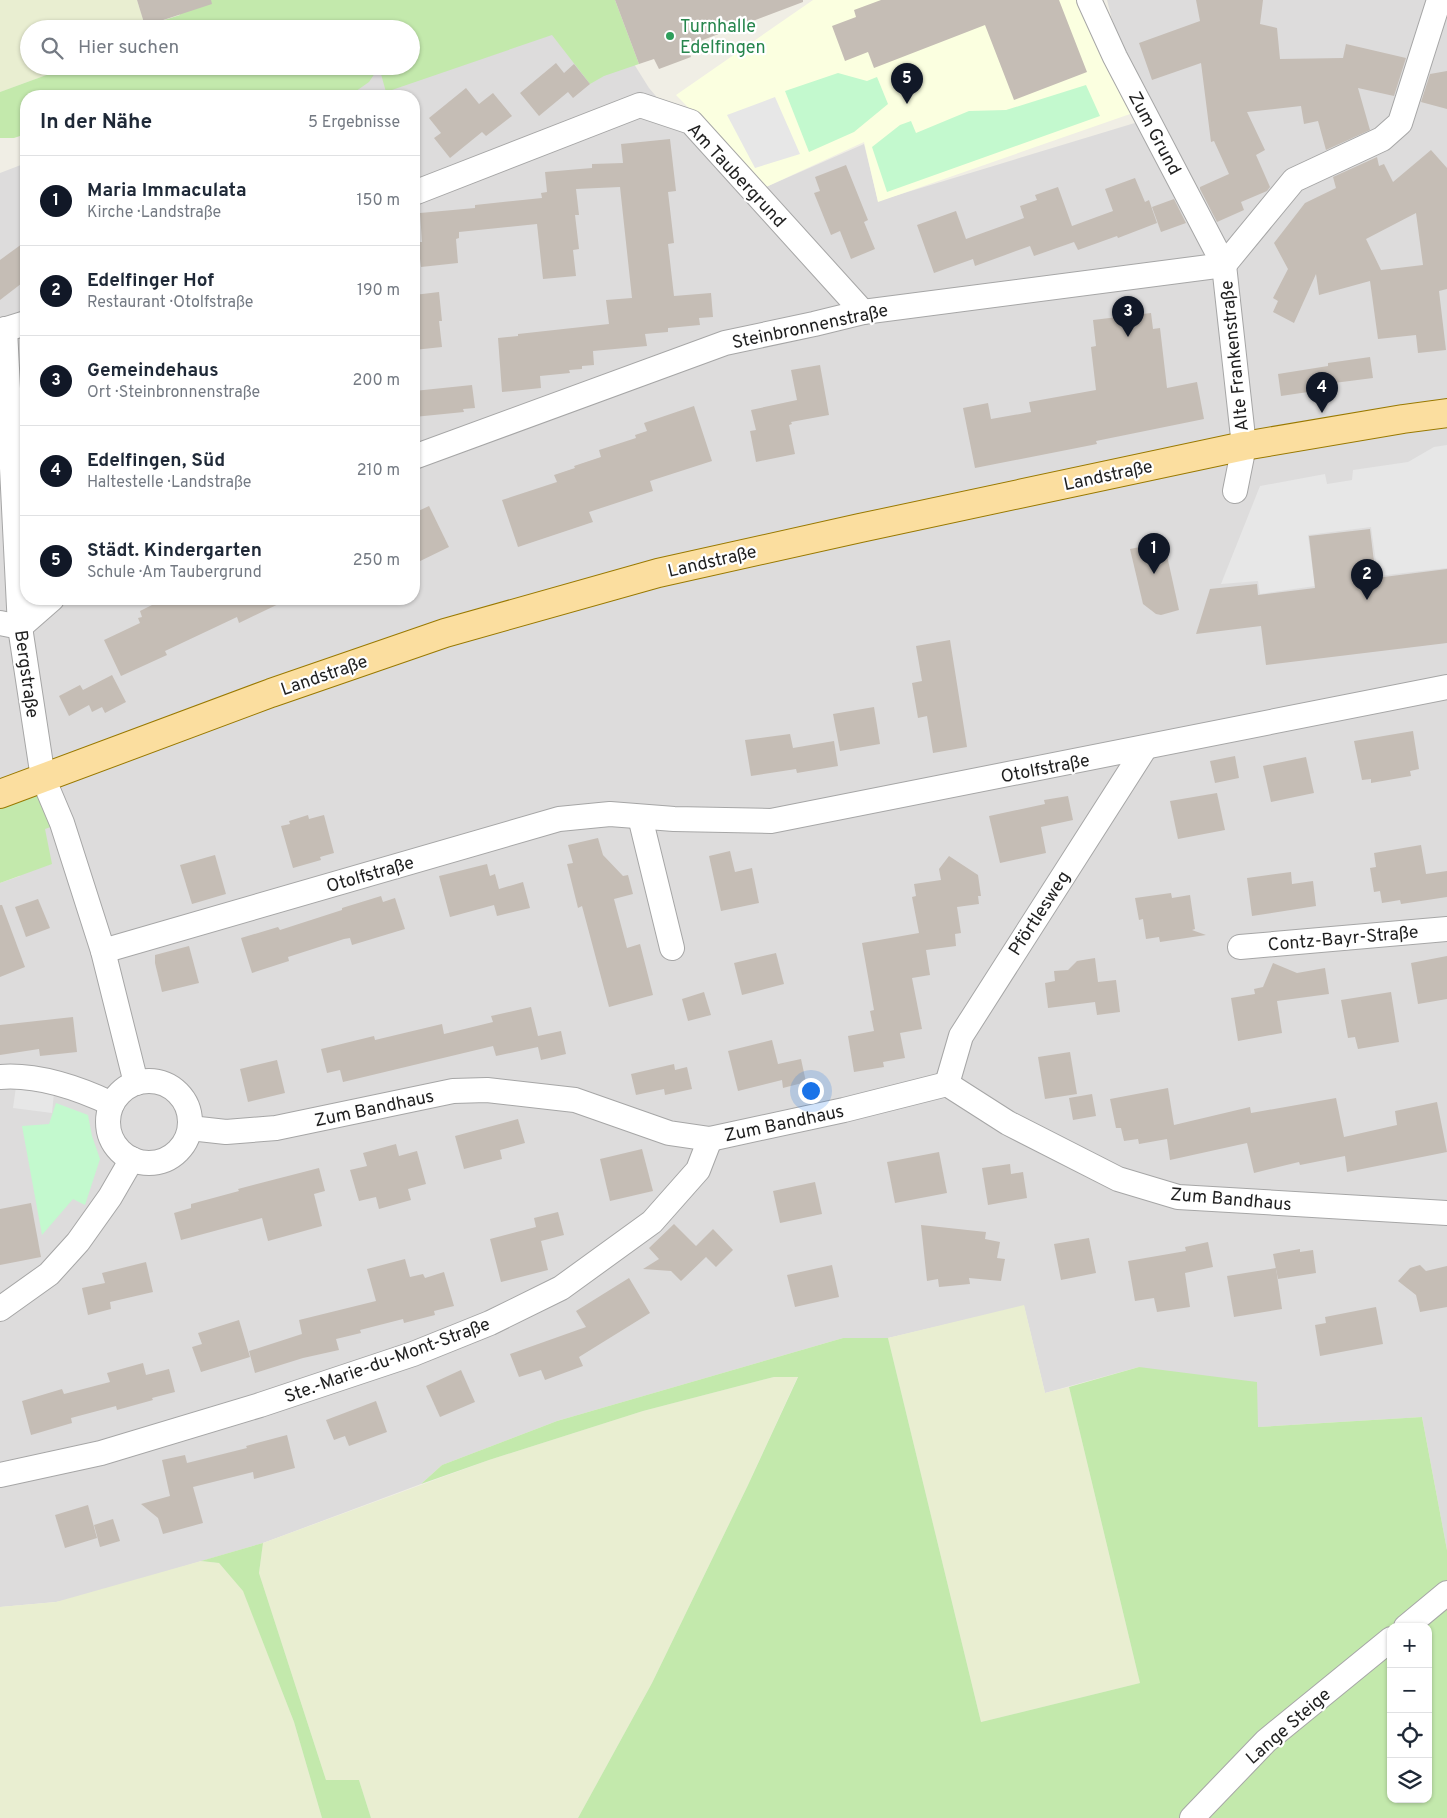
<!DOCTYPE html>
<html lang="de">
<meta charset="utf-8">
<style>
:root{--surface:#fff;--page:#f6f6f7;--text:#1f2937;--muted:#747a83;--line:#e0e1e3;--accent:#111827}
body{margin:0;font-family:Overpass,sans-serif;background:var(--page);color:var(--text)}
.controls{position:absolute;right:15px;bottom:15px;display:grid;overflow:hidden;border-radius:10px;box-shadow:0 1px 4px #0004}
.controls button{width:45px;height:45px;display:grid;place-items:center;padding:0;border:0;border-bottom:1px solid var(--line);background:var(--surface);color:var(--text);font:25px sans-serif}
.you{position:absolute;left:810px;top:1090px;width:18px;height:18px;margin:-12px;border:4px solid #fff;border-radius:50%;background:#1a73e8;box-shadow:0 0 0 8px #1a73e833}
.badge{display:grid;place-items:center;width:32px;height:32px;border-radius:50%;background:var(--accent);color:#fff;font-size:16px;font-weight:700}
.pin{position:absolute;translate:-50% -41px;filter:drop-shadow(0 1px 2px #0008)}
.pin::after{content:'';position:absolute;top:26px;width:18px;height:15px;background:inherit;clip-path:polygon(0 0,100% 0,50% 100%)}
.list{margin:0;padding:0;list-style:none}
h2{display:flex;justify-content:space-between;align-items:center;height:65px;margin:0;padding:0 20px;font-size:21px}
h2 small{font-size:16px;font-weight:400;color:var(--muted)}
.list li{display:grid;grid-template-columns:32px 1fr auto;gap:15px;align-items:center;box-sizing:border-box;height:90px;padding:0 20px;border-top:1px solid var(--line)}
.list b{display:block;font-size:19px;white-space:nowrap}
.list p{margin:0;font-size:16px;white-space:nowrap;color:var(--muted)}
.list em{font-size:16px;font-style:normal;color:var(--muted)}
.icon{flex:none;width:28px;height:28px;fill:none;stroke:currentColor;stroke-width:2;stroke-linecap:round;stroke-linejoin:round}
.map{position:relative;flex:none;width:1447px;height:1818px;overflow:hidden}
.search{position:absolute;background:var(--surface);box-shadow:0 1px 4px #0004;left:20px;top:20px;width:400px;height:55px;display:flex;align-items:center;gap:12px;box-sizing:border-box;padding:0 18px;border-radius:28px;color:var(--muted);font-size:19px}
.panel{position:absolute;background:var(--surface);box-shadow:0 1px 4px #0004;left:20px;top:90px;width:400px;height:515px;border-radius:20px}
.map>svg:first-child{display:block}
.residential{fill:#dddcdc}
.education{fill:#fbffe0}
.farmland{fill:#e9eed1}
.grass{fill:#c3e9ac;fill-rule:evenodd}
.park{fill:#c3f9ce}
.parking{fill:#e7e7e7}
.building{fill:#c5bdb5;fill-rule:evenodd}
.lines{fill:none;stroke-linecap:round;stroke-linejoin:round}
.minor-casing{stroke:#a6a6a6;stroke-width:26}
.primary-casing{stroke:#997901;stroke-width:30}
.minor{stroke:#fff;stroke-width:24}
.primary{stroke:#fbde9f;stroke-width:28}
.leisure-dot{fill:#2e9e5b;stroke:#fff;stroke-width:2}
.labels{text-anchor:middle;stroke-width:4.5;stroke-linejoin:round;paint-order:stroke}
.leisure-label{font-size:18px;fill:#27864d;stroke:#fff;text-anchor:start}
.street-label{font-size:18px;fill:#1f1f1f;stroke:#fff}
</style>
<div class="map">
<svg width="1447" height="1818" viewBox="0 0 1447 1818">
<rect width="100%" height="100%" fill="#f0eee5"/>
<path class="residential" d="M594,0l55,88 87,102 30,-3 98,-43 14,57 260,-79 -31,-122h340v1550l-25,-133 -164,10 -119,-60 -94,26 -21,-87 -136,32h-45l-286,83 -115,44 -21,19 -158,59 -187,55 -20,4 -56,5v-724l20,-7 -20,-88v-615l26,-10v436h388v-503h-218l77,-30h138v-37z"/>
<path class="education" d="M813,0h268l52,113 -255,89 -14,-60 -98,45 -90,-92z"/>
<g class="farmland">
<path d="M0,0h137l9,29h-117v37h42l-71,26z"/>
<path d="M1024,1305l21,88 24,-6 71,296 -159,39 -93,-384z"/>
<path d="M798,1376l-50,109 -96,198 -74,135h-207l-12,-38h-33l-67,-207 4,-30 226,-83 154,-49 131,-34z"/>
<path d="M201,1561l18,2 24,27 51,132 28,96h-322v-211l56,-5z"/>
</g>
<g class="grass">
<path d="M175,0h440l24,64 -35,12 -14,8 -38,-49 -166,57 -7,-25 -10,15 -20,14h-273l-14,-3 -1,3h-35v38l-12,4h-14v-46l71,-26h340v-37h-265l-1,-3 35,-11z"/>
<path d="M43,778l19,45 -17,6 7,35 -52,19v-101z"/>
<path d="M843,1338h45l93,384 159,-39 -71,-296 70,-20 118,15 1,45 164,-10 25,133v268h-869l74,-135 96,-198 50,-108h-24l-131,34 -154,49 -68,24 21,-19 115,-44zM1391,1627h37v172h-37z"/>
<path d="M263,1543l-4,30 67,207h33l12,38h-49l-28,-96 -51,-131 -24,-28 -18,-2z"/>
</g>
<g class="park">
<path d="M838,73l29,8 10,-4 11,27 -34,28 -45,20 -24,-61z"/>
<path d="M1086,85l14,31 -213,76 -15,-45 28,-22 11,-4 5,12 53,-22 37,-1z"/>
<path d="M56,1103l32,12 4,21 8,23 -15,46 -12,-6 -31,36 -20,-109 27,-2z"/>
</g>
<g class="parking">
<path d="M775,97l25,57 -45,14 -28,-53z"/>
<path d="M1447,445v123l-69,8 -7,-49 -63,8 7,51 -55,8 -2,-13 -37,3 39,-98 65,-12 2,10 25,-4 1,-10 55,-8 26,-15z"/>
<path d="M16,1087l38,6 -2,20 -39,-5z"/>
</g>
<g class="building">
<path d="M137,0h74l1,4 -67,22z"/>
<path d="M615,0h188v2l-116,44 4,11 -32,12 -5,-10 -15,5z"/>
<path d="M881,0h178l28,72 -73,28 -29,-75 -111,43 -6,-16 -23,9 -13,-35 24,-9 -2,-7z"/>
<path d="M1196,0h67l-3,24 17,4 3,31 63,-1 3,-14 60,14 -12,38 -36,-8 12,42 -44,20 -8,-29 -14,3 -3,-18 -54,6 18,38 -9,5 14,32 -3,4 -26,11 3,8 -27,12 -17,-33v-2l29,-13 -15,-33 -3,1 -10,-79 -49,17 -13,-37 61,-22z"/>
<path d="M556,63l8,10 10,-9 16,20 -17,14 -5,-6 -29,24 -19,-23z"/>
<path d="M1447,71v38l-26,-7 9,-28z"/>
<path d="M466,88l13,16 14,-11 19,23 -26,20 -4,-4 -32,26 -16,-20 7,-5 -12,-15z"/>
<path d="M670,139l6,52 -8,1 6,51 -6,1 6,52 37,-3 2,24 -14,1 1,7 -32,3v4l-23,2 2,12 -54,5 1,14 -12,1v3l-13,1 1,3 -30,3 1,12 -39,4 -4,-54 20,-2v-2l91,-10 -3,-24 26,-2 -12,-111 -44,2 3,26h-4l4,34 -6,1 3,26 -33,3 -6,-55 -78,8v6l-3,1 2,24 -37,4 -3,-25h4l-2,-29 55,-5v-3l67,-7 -1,-5 6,-1 -2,-20 47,-4v-4l31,-1 -2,-19z"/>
<path d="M1431,150l16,18v121l-8,2 7,59 -28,3 -2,-18 -38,4 -8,-58 -51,14 -3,-21 -22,49 -21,-11 5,-11 -5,-3 15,-29 -14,-26 31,-40 31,-15 -3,-11 44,-20 2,9 5,-2 9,18zM1416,213l7,52 -42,5 -15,-31z"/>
<path d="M846,165l22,55 -4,2 11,27 -24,10 -11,-28 -9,4 -17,-42 6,-2 -5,-14z"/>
<path d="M1135,178l10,24 4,-2 8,23 -39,15 -1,-2 -39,14 -4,-8 -40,14 -4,-10 -55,20 -2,-7 -39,14 -17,-48 39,-14 10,28 58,-21 -4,-12 17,-6 -2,-5 23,-8 14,39 41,-15 -8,-22z"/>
<path d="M1174,199l12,24 -25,9 -9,-25z"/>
<path d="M26,241v39l-26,20v-40z"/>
<path d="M439,292l3,29h-3l3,26 -28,3v-55z"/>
<path d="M1151,313l2,16 7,-1 7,60 30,-6 7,37 -108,22 1,3 -122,24 -12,-60 25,-5 3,16 40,-7 -2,-10 67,-12 -5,-43 5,-1 -3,-26z"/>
<path d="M1370,357l3,21 -39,5 1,5 -54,8 -3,-22 50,-8v-3z"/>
<path d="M820,365l9,50 -38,7 1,2 -3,1 6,29 -39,8 -6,-31 6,-1 -5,-20 46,-10 -6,-30z"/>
<path d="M472,385l3,23 -12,1 1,3 -50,5v-26z"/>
<path d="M694,406l18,55 -62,20 3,10 -64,21 4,10 -75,25 -16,-47 55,-18 -3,-7 21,-7 -1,-2 27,-9 -2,-7 37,-12 -1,-3 12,-4 -3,-8z"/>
<path d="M429,506l20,41 -35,17v-51z"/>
<path d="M1370,529l6,49 71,-9v74l-181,22 -5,-39 -65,8 14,-45 47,-5 1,11 57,-7 -6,-52z"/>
<path d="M1164,542l15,68 -18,5 -5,-1 -13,-10 -13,-55z"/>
<path d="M164,599h125l-50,24 -2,-6 -72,34 2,4 -46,21 -17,-36 36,-17 -2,-5 4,-1 -2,-6z"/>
<path d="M950,640l17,107 -34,6 -6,-37 -9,2 -6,-35 10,-2 -6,-35z"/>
<path d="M112,675l14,27 -21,11 -3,-6 -10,5 -3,-7 -20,11 -10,-20 21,-11 3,5z"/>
<path d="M874,707l6,37 -40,7 -7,-37z"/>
<path d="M1413,731l6,38 -9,2 1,5 -40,7v-4l-9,1 -8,-39z"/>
<path d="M790,734l3,14 41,-7 4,25 -41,7 -1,-4 -45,7 -6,-36z"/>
<path d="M1235,756l4,22 -24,5 -5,-22z"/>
<path d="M1306,757l8,36 -43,9 -8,-36z"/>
<path d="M1217,793l8,37 -47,9 -8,-38z"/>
<path d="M1068,796l5,24 -32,7 5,26 -46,10 -11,-47 56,-12 -1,-4z"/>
<path d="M308,815l1,4 15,-4 10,38 -14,4 1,3 -28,8 -12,-42 9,-2 -1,-3z"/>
<path d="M598,838l5,17 20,21 5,-1 5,19 -19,5 13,49 13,-4 13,51 -44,12 -27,-101 -4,2 -11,-44 6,-1 -5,-18z"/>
<path d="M1421,845l5,29 21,-3v26l-46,7 -1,-4 -18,3 -2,-12 -6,1 -4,-24 6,-1 -2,-14z"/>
<path d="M730,851l5,21 17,-4 7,35 -38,8 -12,-55z"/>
<path d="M215,855l11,39 -34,10 -12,-39z"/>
<path d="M949,856l29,19 3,21h-3l1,8 -22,3 4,26 -6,1 1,12 -30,4 4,25 -18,3 10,51 -22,4 5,25 -22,4 1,5 -30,5 -6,-36 26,-5 -4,-20 4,-1 -12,-67 57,-10 -7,-36 4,-1 -2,-12 27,-4 -2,-11z"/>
<path d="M487,864l3,12 5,-2 4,15 24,-7 7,26 -33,8 -3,-11 -44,12 -11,-41z"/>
<path d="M1291,872l1,12 21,-3 3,25 -64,10 -5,-38z"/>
<path d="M1171,893l1,5 18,-3 5,34 -3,1 14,5 -46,7 -1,-5 -13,2 -3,-20 -4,1 -4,-22z"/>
<path d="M381,896l2,6 12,-4 10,31 -53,16 -2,-7 -6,1 -56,18 1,4 -37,12 -11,-35 37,-11 2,3 62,-20v-2z"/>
<path d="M38,899l12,29 -24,9 -11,-30z"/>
<path d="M0,905h2l23,62 -25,10z"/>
<path d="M189,946l10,37 -37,9 -7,-29v-8z"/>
<path d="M776,953l8,31 -42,11 -8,-32z"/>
<path d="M1447,956v43l-29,5 -7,-41z"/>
<path d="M1095,958l3,24 18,-2 4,32 -23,3 -2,-13 -47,6 -3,-25 10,-2 -1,-10 14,-1 9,-9z"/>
<path d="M1273,963l24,10 28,-5 4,26 -52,7 5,32 -44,8 -7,-43 24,-4 -1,-5 9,-2z"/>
<path d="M704,992l7,23 -23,6 -6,-22z"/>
<path d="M1391,992l8,50 -41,7 -3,-12 -7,1 -7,-38z"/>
<path d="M531,1007l7,29 23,-5 5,23 -25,6 -3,-13 -42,9 -3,-10 -150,36 -3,-12 -13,3 -6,-24 53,-13 1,4 67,-16 2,10 49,-12 -2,-6z"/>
<path d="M73,1017l4,35 -37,4 -1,-7 -39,6v-30z"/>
<path d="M772,1040l9,36 -3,-12 23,-5 5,23 -23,6 -1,-8 -44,11 -10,-40z"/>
<path d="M1070,1052l7,42 -32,5 -7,-42z"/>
<path d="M277,1060l8,33 -37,9 -8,-33z"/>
<path d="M674,1064l1,6 12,-3 5,22 -27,6 -1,-6 -28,6 -5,-21z"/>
<path d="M1168,1088l6,37 76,-18 1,6 85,-15 8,39 53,-12 -2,-14 42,-9 10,50 -100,20 -2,-16 -45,9 -1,-3 -45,11 -7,-30 -77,17 -3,-21 -28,5 -1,-5 -14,2 -3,-13h-5l-6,-29z"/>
<path d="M1092,1094l4,22 -23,4 -4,-22z"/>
<path d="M518,1119l7,24 -25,7 2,9 -38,10 -9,-33z"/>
<path d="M396,1144l3,12 18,-5 9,33 -18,5 3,11 -32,9 -3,-12 -17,4 -9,-31 17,-4 -4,-13z"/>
<path d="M642,1149l11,42 -43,10 -10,-42z"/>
<path d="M939,1152l8,41 -52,10 -8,-41z"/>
<path d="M1010,1164l1,10 12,-2 4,26 -39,7 -6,-37z"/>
<path d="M319,1168l6,23 -11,3 8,32 -54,15 -6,-23 -81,22 -7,-27 17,-5v-4l48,-13 -1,-2z"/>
<path d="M815,1182l7,32 -42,9 -7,-32z"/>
<path d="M31,1203l10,54 -41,8v-56z"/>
<path d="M558,1212l6,23 -23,6 7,29 -47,12 -11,-43 46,-12 -2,-9z"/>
<path d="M674,1224l22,22 17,-17 20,21 -17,17 -10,-10 -25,24 -10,-10 -28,-2 16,-10 -10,-11z"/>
<path d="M921,1225l65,7 -1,7 15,3 -3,16 8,1 -4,22 -32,-3 1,6 -31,3 -1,-8 -11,2z"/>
<path d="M1089,1238l7,35 -35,7 -7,-36z"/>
<path d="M1208,1242l5,25 -28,6 5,34 -33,5 -3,-14 -19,3 -7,-40 58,-10 -1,-4z"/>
<path d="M1300,1249v3l13,-2 3,23 -38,6 -5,-25z"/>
<path d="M405,1259l5,18 13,-3 2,4 19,-6 10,34 -20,5 1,4 -31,8 -1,-4 -43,11 1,3 -25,6 3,11 -36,8 -48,15 -6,-22 53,-17 -3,-14 77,-19 -9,-32z"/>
<path d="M146,1262l7,30 -43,10 1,7 -23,6 -6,-27 23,-5 -3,-10z"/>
<path d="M832,1265l7,32 -44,10 -8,-32z"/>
<path d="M1420,1265l6,6 21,-5v41l-27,5 -4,-17 -18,-14 12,-13z"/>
<path d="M1276,1268l6,41 -48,8 -7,-41z"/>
<path d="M629,1278l21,35 -71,44 4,9 -38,14 -4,-10 -22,7 -9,-23 76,-27 -10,-16z"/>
<path d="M1376,1307l7,37 -63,12 -5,-31 11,-2 -1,-6z"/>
<path d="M239,1320l11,37 -49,15 -9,-25 10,-3 -4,-11z"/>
<path d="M143,1363l3,12 23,-6 6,23 -23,6 1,2 -36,10 -1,-4 -45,12 1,5 -41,12 -9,-34 40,-12 2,5 46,-12 -3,-9z"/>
<path d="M461,1370l14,32 -35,15 -14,-31z"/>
<path d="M376,1401l11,31 -38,14 -4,-10 -11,4 -8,-20z"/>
<path d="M287,1435l8,33 -41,11 -1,-7 -60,15 10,36 -40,11 -5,-16 -17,-14 29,-8 -8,-36 23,-5 2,8 60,-15 -1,-2z"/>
<path d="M88,1505l9,33 -32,10 -10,-33z"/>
<path d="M113,1519l7,22 -20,6 -6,-22z"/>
</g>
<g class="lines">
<defs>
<g id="minor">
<path d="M1089,0l26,57 109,208 20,181 -9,45"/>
<path d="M414,193l226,-88 51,17 172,190"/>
<path d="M1224,265l70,-85 88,-41 18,-16 39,-123"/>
<path d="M5,329l15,298 23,151 19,45 41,128 33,132"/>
<path d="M0,331l26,-8"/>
<path d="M414,457l311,-114 89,-19 49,-12 361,-47"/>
<path d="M0,623l20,4 32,-28"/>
<path d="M640,817l32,131"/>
<path d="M1240,947l207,-18"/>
<path d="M103,951l456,-132 51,-5 64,5 97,2 676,-134"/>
<path d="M0,1077c38,-3 78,11 112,27"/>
<circle cx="149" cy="1122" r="41"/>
<path d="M947,1084l14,-48 184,-288"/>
<path d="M190,1128l36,4 50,-4 177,-37 34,-1 88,10 94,33 41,6 134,-29 103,-26 61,39 110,56 60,18 269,16"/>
<path d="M0,1309l49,-35 29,-32 32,-45 22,-38"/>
<path d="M0,1475l101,-22 159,-48 153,-51 77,-31 71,-35 91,-66 46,-52 12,-31"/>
<path d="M1406,1627l41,-34"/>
<path d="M1192,1818l74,-77 125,-102"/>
</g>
<path id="primary" d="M0,794l271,-101 174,-60 213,-60 202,-45 384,-82 159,-27 44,-6"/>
</defs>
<use href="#minor" class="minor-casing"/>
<use href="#primary" class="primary-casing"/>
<use href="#minor" class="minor"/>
<use href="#primary" class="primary"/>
</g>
<circle class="leisure-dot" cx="670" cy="36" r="5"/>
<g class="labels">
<g class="leisure-label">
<text x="680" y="32">Turnhalle<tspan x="680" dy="21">Edelfingen</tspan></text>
</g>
<g class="street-label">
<text transform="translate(1155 133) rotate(62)" y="6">Zum Grund</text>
<text transform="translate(737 175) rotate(47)" y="6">Am Taubergrund</text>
<text transform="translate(810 326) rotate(-12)" y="6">Steinbronnenstraße</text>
<text transform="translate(1234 356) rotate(-96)" y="6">Alte Frankenstraße</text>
<text transform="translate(1108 475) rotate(-12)" y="6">Landstraße</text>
<text transform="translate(712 561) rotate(-13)" y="6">Landstraße</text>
<text transform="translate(27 674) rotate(82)" y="6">Bergstraße</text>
<text transform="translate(324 675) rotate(-19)" y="6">Landstraße</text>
<text transform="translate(1045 768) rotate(-11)" y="6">Otolfstraße</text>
<text transform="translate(370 874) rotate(-16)" y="6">Otolfstraße</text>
<text transform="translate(1039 913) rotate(-57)" y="6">Pförtlesweg</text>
<text transform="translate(1343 938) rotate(-5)" y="6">Contz-Bayr-Straße</text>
<text transform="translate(374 1108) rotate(-12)" y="6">Zum Bandhaus</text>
<text transform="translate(784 1123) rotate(-12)" y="6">Zum Bandhaus</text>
<text transform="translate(1231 1199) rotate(5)" y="6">Zum Bandhaus</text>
<text transform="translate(387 1360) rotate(-20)" y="6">Ste.-Marie-du-Mont-Straße</text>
<text transform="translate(1288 1726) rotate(-41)" y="6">Lange Steige</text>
</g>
</g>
</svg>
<div class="controls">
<button>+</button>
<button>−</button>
<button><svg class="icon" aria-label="locate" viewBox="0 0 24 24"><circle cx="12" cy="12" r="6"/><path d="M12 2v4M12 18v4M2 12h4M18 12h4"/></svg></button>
<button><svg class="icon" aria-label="layers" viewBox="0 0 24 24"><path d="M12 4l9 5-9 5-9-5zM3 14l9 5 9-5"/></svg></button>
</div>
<div class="you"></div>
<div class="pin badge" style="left:1154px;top:574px">1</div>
<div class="pin badge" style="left:1367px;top:600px">2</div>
<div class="pin badge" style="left:1128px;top:337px">3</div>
<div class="pin badge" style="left:1322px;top:413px">4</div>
<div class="pin badge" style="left:907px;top:104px">5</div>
<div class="search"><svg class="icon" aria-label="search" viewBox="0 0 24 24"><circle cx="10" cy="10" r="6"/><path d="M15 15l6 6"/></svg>Hier suchen</div>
<section class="panel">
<h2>In der Nähe<small>5 Ergebnisse</small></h2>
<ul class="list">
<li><span class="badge">1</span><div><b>Maria Immaculata</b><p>Kirche · Landstraße</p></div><em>150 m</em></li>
<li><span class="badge">2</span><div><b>Edelfinger Hof</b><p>Restaurant · Otolfstraße</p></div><em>190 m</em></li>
<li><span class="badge">3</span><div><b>Gemeindehaus</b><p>Ort · Steinbronnenstraße</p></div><em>200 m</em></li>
<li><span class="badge">4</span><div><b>Edelfingen, Süd</b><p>Haltestelle · Landstraße</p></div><em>210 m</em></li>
<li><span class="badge">5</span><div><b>Städt. Kindergarten</b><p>Schule · Am Taubergrund</p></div><em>250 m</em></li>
</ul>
</section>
</div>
